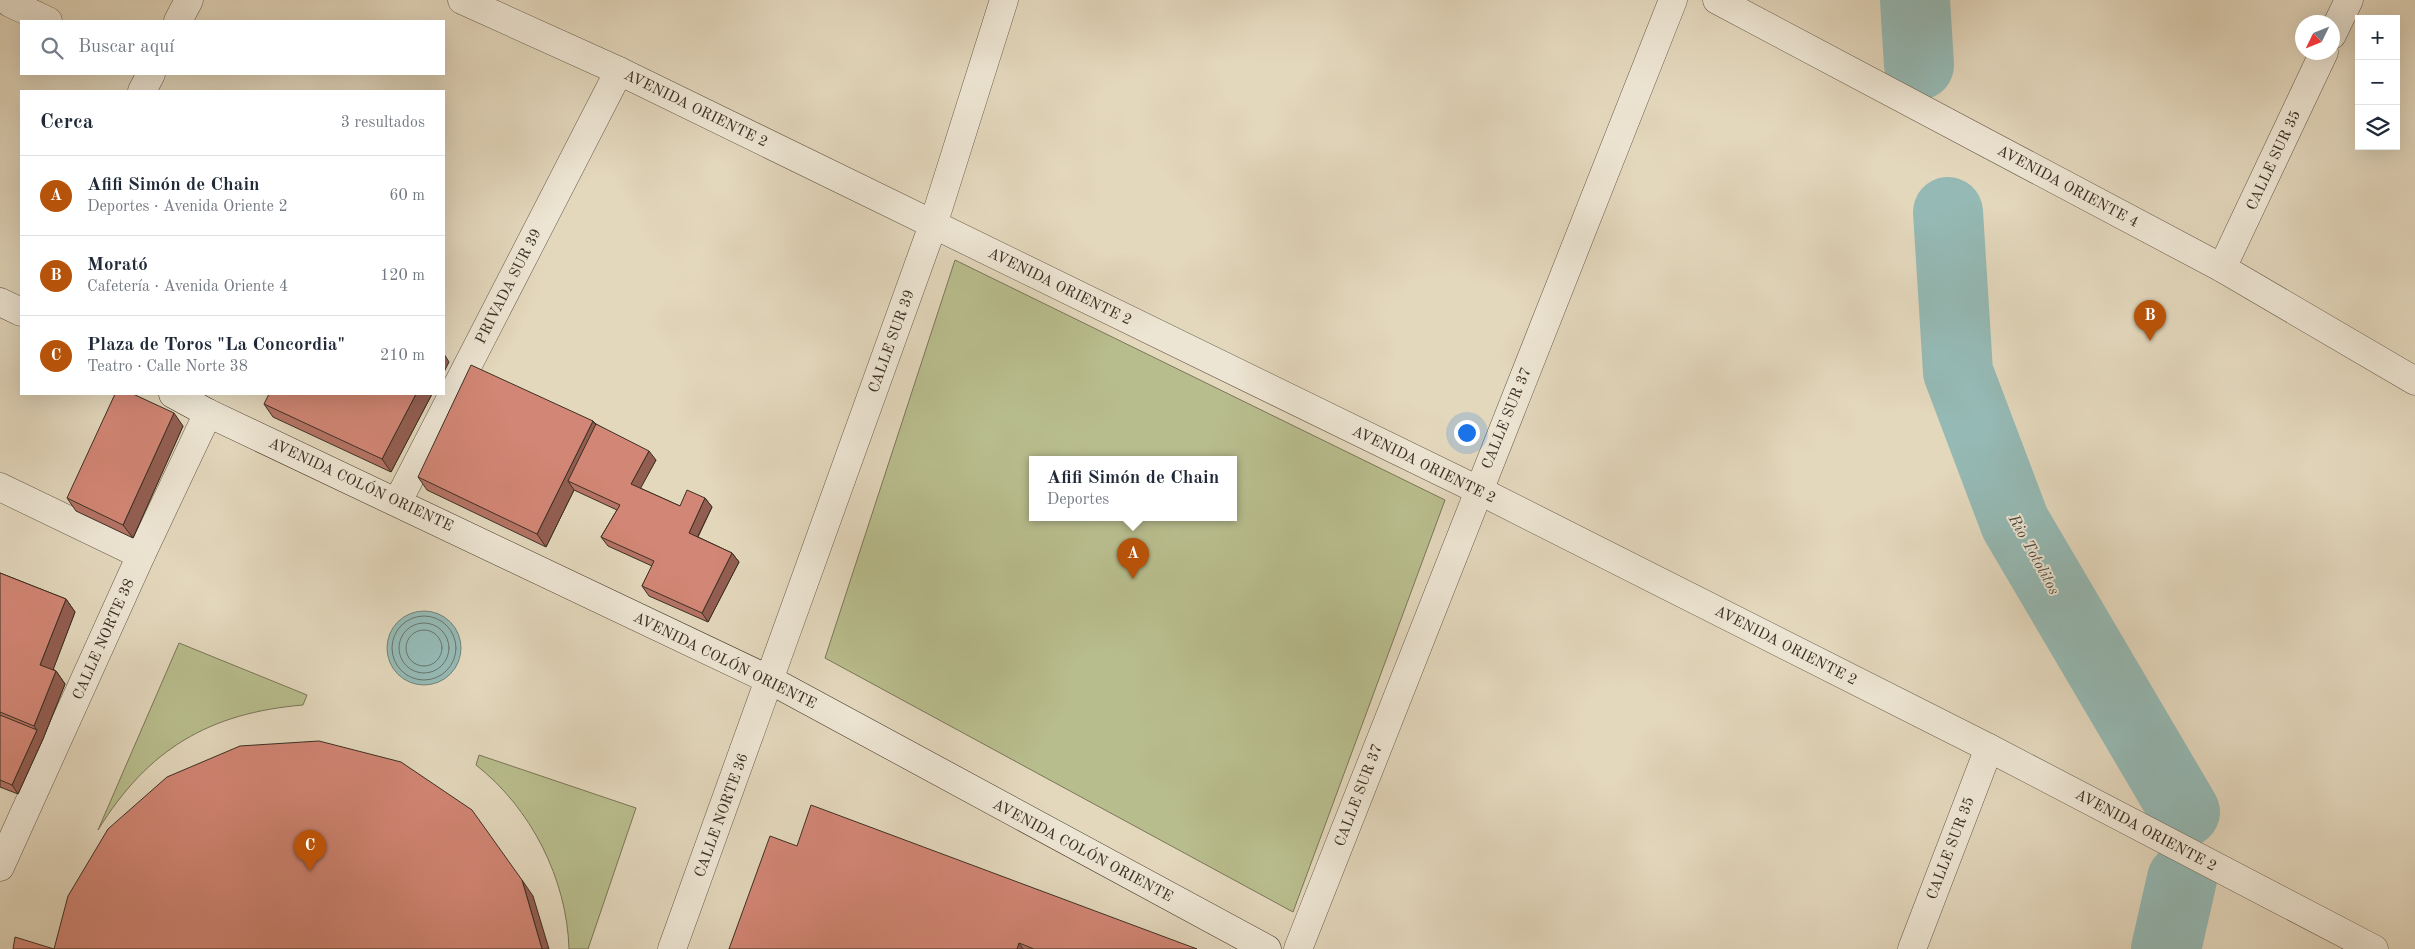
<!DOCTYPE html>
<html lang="es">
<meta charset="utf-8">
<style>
:root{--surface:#fff;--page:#f6f6f7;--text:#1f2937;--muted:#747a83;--line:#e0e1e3;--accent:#b45309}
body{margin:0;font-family:"Old Standard TT",serif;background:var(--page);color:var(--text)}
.controls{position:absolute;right:15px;top:15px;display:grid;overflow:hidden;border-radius:0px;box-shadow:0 5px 20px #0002}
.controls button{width:45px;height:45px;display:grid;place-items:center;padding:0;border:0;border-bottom:1px solid var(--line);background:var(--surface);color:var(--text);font:25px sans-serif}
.compass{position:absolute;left:2295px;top:15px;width:45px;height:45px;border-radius:50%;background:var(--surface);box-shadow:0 5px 20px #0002;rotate:227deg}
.you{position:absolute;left:1466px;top:432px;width:18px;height:18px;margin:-12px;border:4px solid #fff;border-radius:50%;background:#1a73e8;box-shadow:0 0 0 8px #1a73e833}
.badge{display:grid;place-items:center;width:32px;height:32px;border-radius:50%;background:var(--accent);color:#fff;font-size:16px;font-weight:700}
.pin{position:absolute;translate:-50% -41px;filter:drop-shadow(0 1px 2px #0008)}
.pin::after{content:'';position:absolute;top:26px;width:18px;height:15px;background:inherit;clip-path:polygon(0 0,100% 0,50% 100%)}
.popup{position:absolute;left:1029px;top:456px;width:208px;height:65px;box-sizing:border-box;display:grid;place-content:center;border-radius:0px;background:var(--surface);filter:drop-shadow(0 1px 4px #0005);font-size:16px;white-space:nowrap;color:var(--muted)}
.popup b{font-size:19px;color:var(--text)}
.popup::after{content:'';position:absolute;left:50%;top:100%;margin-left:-10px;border:10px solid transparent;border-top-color:var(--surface)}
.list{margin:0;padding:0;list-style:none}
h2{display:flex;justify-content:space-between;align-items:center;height:65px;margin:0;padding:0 20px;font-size:21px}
h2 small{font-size:16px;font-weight:400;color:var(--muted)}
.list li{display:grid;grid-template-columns:32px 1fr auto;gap:15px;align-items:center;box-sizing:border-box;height:80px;padding:0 20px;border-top:1px solid var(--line)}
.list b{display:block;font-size:19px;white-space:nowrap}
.list p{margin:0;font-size:16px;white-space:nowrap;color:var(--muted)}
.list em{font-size:16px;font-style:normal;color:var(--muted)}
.icon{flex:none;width:28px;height:28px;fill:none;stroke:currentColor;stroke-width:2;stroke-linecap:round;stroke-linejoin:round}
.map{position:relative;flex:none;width:2415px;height:949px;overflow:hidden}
.search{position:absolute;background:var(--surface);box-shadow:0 5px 20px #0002;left:20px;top:20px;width:425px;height:55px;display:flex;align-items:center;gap:12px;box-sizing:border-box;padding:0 18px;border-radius:0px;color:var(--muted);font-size:19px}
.panel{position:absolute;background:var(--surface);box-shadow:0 5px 20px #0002;left:20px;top:90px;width:425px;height:305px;border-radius:0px}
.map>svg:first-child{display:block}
.green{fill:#b8bd8d;stroke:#7a7658;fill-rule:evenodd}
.water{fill:#95b9b4;stroke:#71827a}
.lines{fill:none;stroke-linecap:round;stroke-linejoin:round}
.shore{stroke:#68746c;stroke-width:1}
.river{stroke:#95b9b4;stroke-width:70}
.street-casing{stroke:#665a49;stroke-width:29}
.secondary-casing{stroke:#3c3023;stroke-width:29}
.street{stroke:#ede5d3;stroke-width:28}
.secondary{stroke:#ede5d3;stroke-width:28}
.wall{fill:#b57365;stroke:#3c3023}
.shaded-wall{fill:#935e52;stroke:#3c3023}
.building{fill:#d28675;stroke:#3c3023}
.labels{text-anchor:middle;stroke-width:4;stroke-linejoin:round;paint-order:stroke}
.street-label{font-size:15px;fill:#3c3023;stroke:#ede5d3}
.water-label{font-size:16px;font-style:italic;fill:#4e4b40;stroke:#ede5d3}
</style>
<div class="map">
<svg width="2415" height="949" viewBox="0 0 2415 949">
<rect width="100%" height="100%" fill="#e3d7bc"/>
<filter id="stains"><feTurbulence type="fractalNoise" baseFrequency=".004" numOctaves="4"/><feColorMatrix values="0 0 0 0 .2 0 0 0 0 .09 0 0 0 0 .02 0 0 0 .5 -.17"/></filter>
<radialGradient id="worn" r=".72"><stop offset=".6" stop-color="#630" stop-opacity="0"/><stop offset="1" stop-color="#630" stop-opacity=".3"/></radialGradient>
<g class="green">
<path d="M955,260l490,240 -152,412 -468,-254zM1033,460h200v58h-200z"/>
<path d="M179,643l128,52 -4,10c-94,8 -155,44 -205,125z"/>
<path d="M479,755l157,53 -48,141h-19c-2,-70 -38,-141 -93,-184z"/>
</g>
<circle class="water" cx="424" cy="648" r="37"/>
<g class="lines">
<g class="shore">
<circle cx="424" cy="648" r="32"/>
<circle cx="424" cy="648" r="25"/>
<circle cx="424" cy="648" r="18"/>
</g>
<g class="river">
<path d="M1915,0l4,65"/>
<path d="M1948,212l10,160 57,151 170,289"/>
<path d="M2166,949l16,-70"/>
</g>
<defs>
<g id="street">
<path d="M462,0l157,71 859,419 511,258 385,201"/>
<path d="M1717,0l505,268 193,113"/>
<path d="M10,3l38,18"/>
<path d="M178,21l11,-21"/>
<path d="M2332,35l17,-35"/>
<path d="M142,91l9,-17"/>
<path d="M2222,268l102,-216"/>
<path d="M0,487l141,68"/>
<path d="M398,501l221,-430"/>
<path d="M0,867l141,-312 67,-142"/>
<path d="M672,949l261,-724 71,-225"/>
<path d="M1298,949l375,-949"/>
<path d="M1912,949l77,-201"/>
</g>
<g id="secondary">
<path d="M0,302l21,10"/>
<path d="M173,394l35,19 562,267 497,269"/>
</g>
</defs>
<use href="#street" class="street-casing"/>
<use href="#secondary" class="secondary-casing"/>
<use href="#street" class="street"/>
<use href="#secondary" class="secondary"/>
</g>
<g class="wall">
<path d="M432,394l-41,78 -118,-55 -9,-13z"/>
<path d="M593,421l3,3 60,36 -16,28 40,18 25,-8 7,9 -14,30 34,16 7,9 -31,60 -59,-26 -7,-10 10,-20 -44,-20 -7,-9 16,-27 -43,-20 -28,57 -119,-57 -9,-13z"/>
<path d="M183,426l-50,112 -57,-27 -9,-13z"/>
<path d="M0,573l66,26 9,13 -22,57 3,2 9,13 -22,55 -25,55 -18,-7z"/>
<path d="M797,846l400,103h-468z"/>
</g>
<g class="shaded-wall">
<path d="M444,354l5,8 -5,10z"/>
<path d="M416,394h16l-41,78 -9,-13z"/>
<path d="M174,413l9,13 -50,112 -10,-13z"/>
<path d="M593,421l9,13 -34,47 6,9 -28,57 -9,-13z"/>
<path d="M649,451l7,9 -18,33 -7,-9z"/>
<path d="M705,498l7,9 -17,35 -6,-9z"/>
<path d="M732,553l7,9 -31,60 -6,-9z"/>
<path d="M66,599l9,13 -25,66 -10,-13z"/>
<path d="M56,671l9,13 -22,55 -25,55 -6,-9 25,-55 -3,-4z"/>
<path d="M522,880l11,16 16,53h-7z"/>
<path d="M1019,943l4,6h-6z"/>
</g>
<g class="building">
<path d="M471,365l122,56 -56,113 -119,-57z"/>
<path d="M115,394h18l41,19 -51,112 -56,-27z"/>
<path d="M269,394h147l-34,65 -118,-55z"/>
<path d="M596,424l53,27 -18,33 49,22 7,-16 18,8 -16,35 43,20 -30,60 -60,-27 12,-25 -53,-24 19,-32 -52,-24z"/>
<path d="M0,573l66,26 -26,66 16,6 -22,55 -34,-14z"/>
<path d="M0,715l37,15 -25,55 -12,-5z"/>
<path d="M319,741l82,21 71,48 50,70 20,69h-529l2,-12 39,12 14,-53 40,-67 59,-52 73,-31z"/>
<path d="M811,805l386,144h-163l-15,-6 -2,6h-288l41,-113 27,10z"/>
</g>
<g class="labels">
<g class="street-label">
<text transform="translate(696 108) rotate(26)" y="5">AVENIDA ORIENTE 2</text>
<text transform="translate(2273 160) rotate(-65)" y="5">CALLE SUR 35</text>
<text transform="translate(2068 186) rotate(28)" y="5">AVENIDA ORIENTE 4</text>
<text transform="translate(508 286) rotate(-63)" y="5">PRIVADA SUR 39</text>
<text transform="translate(1060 286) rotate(26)" y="5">AVENIDA ORIENTE 2</text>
<text transform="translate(891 341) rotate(-70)" y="5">CALLE SUR 39</text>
<text transform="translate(1506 418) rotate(-68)" y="5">CALLE SUR 37</text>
<text transform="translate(1424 464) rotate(26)" y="5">AVENIDA ORIENTE 2</text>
<text transform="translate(361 484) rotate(25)" y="5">AVENIDA COLÓN ORIENTE</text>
<text transform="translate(103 639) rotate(-66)" y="5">CALLE NORTE 38</text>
<text transform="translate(1786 645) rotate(27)" y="5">AVENIDA ORIENTE 2</text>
<text transform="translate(725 660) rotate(26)" y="5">AVENIDA COLÓN ORIENTE</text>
<text transform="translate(1358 795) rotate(-69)" y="5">CALLE SUR 37</text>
<text transform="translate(721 815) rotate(-70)" y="5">CALLE NORTE 36</text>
<text transform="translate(2146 830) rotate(28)" y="5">AVENIDA ORIENTE 2</text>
<text transform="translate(1950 848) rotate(-69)" y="5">CALLE SUR 35</text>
<text transform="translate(1083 850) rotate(28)" y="5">AVENIDA COLÓN ORIENTE</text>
</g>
<g class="water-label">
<text transform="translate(2035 554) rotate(61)" y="6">Rio Totolitos</text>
</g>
</g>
<rect width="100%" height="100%" filter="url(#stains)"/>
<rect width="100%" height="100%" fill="url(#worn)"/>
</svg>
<div class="controls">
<button>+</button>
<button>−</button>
<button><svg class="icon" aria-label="layers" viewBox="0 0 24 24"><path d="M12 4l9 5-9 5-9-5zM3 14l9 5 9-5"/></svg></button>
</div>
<svg class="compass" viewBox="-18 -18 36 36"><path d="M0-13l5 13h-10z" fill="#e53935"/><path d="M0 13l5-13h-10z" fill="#747a83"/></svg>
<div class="you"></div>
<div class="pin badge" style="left:1133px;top:579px">A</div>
<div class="popup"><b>Afifi Simón de Chain</b>Deportes</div>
<div class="pin badge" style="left:2150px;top:341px">B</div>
<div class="pin badge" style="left:310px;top:871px">C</div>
<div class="search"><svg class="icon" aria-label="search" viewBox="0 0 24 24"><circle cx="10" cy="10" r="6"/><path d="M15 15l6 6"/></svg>Buscar aquí</div>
<section class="panel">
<h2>Cerca<small>3 resultados</small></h2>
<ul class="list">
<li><span class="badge">A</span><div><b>Afifi Simón de Chain</b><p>Deportes · Avenida Oriente 2</p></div><em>60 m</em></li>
<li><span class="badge">B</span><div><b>Morató</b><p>Cafetería · Avenida Oriente 4</p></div><em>120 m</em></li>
<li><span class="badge">C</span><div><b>Plaza de Toros &quot;La Concordia&quot;</b><p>Teatro · Calle Norte 38</p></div><em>210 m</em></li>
</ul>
</section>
</div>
